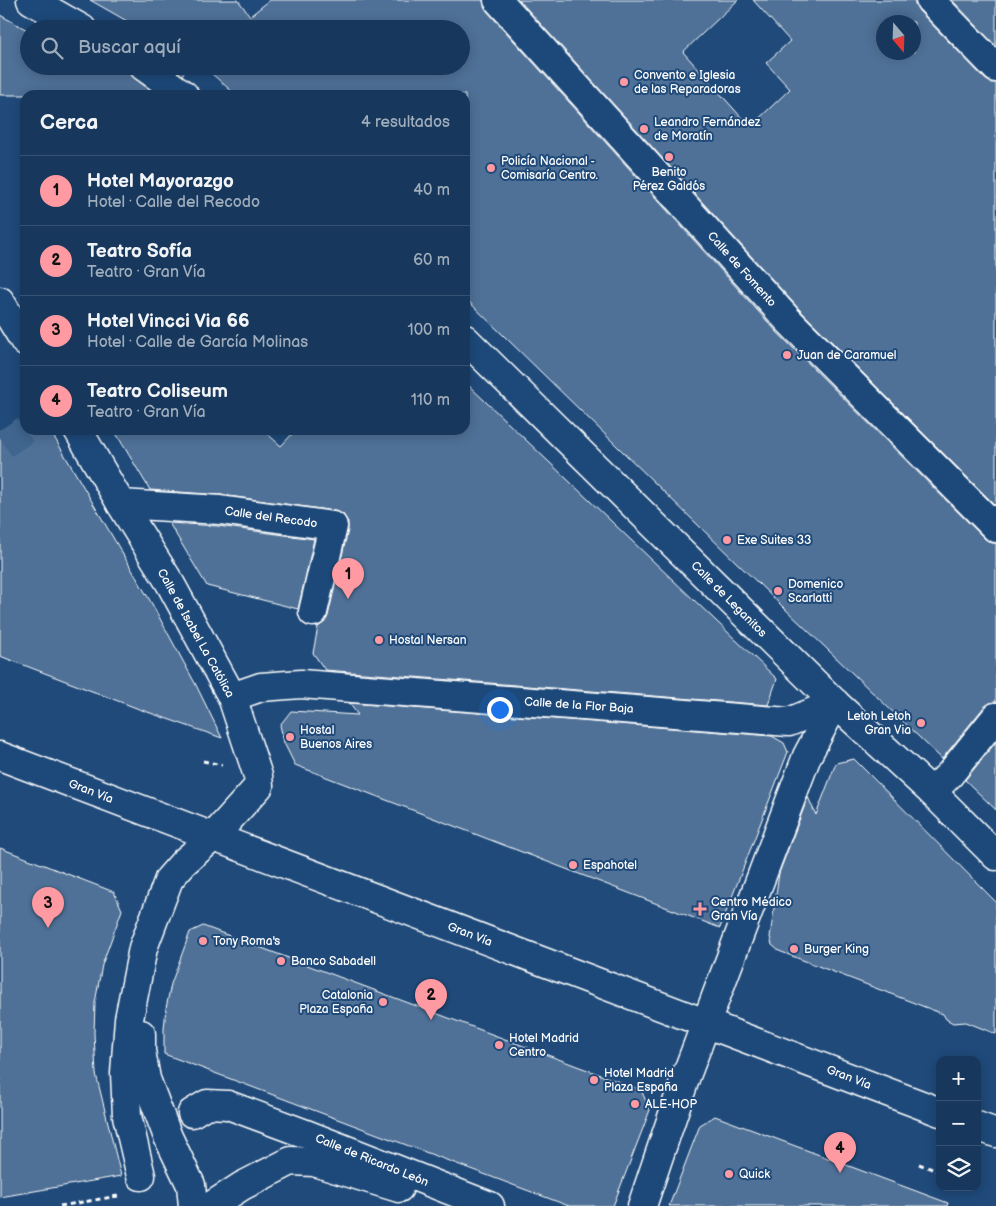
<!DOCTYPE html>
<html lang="es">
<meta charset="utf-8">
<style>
:root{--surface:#17385c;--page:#244365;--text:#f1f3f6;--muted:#9eacbb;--line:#365272;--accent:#ff9aa2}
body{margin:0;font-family:"Balsamiq Sans",sans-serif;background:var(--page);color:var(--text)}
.controls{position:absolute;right:15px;bottom:15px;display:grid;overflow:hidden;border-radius:10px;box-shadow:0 2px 12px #0003}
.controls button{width:45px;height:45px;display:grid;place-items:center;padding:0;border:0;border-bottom:1px solid var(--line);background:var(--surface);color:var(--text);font:25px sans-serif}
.compass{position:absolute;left:876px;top:15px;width:45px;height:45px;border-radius:50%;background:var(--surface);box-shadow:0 2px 12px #0003;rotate:161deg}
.you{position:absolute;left:499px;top:709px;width:18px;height:18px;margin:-12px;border:4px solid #fff;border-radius:50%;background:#1a73e8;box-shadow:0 0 0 8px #1a73e833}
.badge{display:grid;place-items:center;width:32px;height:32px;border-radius:50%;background:var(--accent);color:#111;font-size:16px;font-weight:700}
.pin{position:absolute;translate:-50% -41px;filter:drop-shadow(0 1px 2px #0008)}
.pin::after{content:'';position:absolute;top:26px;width:18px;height:15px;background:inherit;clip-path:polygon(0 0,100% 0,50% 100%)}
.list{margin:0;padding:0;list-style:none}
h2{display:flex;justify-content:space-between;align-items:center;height:65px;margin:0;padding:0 20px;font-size:21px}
h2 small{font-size:16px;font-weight:400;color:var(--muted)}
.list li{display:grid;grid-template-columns:32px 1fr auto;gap:15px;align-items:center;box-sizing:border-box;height:70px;padding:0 20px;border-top:1px solid var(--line)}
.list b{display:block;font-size:19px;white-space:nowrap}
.list p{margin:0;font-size:16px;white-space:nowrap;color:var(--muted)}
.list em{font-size:16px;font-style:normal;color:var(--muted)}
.icon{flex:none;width:28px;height:28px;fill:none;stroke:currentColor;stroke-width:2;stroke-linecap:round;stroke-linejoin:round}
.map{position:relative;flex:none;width:996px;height:1206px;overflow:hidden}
.search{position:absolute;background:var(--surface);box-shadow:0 2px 12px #0003;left:20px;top:20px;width:450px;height:55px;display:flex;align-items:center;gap:12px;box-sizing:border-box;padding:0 18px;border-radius:28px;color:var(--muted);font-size:19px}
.panel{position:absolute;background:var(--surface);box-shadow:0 2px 12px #0003;left:20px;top:90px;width:450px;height:345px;border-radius:15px}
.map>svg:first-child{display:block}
.building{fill:#507197;stroke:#fff;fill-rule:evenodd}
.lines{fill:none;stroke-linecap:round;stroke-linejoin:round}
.minor-tunnel{stroke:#41658e;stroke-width:28;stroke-dasharray:28 14;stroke-linecap:butt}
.minor-casing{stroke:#fff;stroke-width:31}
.path{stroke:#fff;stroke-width:3;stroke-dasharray:5 4;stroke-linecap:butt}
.minor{stroke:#1f4a7a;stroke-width:28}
.poi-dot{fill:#ff9aa2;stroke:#1f4a7a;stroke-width:2}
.labels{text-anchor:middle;stroke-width:4;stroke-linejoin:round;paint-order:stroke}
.poi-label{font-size:12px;fill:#fff;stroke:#1f4a7a;text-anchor:start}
.street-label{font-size:12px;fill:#fff;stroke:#1f4a7a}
</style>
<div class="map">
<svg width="996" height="1206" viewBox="0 0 996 1206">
<rect width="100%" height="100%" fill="#1f4a7a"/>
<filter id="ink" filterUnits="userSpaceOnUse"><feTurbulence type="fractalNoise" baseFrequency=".02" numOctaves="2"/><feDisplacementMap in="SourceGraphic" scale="10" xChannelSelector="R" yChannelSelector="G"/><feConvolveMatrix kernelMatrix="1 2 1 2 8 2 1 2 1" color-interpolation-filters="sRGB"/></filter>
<g filter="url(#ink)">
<g class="building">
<path d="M90,0h148l12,16 20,-16h213l3,10 290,321 209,208 7,4h4v159l-6,1 -6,4 -42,52 -206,-197 -271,-264v-203h-229l-33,-29h258v-37h-320z"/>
<path d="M519,0h219l-55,52 67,75 40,-38 -24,-26 24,-22 -37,-41h162v4l4,7 66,68 6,4h5v423l-197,-197zM884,22h30v30h-30z"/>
<path d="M952,0h44v46z"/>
<path d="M0,15l29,16v35h71l6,5 5,-5h17l1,7 5,5 23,17h-157z"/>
<path d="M170,66h20l-8,9z"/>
<path d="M465,382l312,297 -9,26 -443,-35 -12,-17 5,-26 7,-5 3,-6 20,-86v-8l-5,-8 -8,-3 -113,-16 -72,-5 -36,-60h149l18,16 15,-16h169z"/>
<path d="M0,430h50l102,174 44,81 26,53 -83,-29 -139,-53z"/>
<path d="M169,523l49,3 96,13 -16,70 -91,-23z"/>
<path d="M349,703l423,33 12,7 4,9 -68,176 -425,-163 -11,-22 -4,-18 11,-14 67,4z"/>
<path d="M996,742v68l-31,-30z"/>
<path d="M854,759l142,143v132l-30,-12 -13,1 -7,-4 -3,-5 -164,-63 -7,-6 -2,-8 9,-64 29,-76 8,18 20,-52z"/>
<path d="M0,848l114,44 8,18 -20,55 -7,38 -1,30 2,41 25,102 -121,21z"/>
<path d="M203,926l438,164 9,20 -37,96h-44l-405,-152v-25l2,-21 5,-24 19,-52z"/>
<path d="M715,1116l233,87 -1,3h-278l31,-81z"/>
</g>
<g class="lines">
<path class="minor-tunnel" d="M4,444l21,-14"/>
<defs>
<g id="minor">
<path d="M31,0l51,29"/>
<path d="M498,0l290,320 208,208"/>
<path d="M930,0l66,68"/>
<path d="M143,66l41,29"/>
<path d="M0,301l25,41"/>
<path d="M465,339l370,364 97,89 64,64"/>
<path d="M78,430l43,74 49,79 62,114 26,79 1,10 -46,51 -29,25 -15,17 -26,69 -14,71 -4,54 2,43 14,60"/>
<path d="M121,504l99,6 113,16 -20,86"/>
<path d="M232,697l29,-10 40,-3 488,38 46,-19"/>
<path d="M0,756l940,356"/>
<path d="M932,792l18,-18 46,-57"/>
<path d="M141,1034v17l5,28 22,58 23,48 2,21"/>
<path d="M192,1113l15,-9 21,1 78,29 184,72"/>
<path d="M977,1126l19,7"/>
<path d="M211,1206l31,-20 49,-25 23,1 85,26"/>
<path d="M642,1206l44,-130 121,-320 28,-53"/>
</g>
</defs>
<use href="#minor" class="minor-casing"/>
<g class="path">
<path d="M203,761l19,4"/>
<path d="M919,1164l21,8"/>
<path d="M60,1206l58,-10"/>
</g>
<use href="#minor" class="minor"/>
</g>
</g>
<g class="poi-dot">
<circle cx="624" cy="82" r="5"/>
<circle cx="644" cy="129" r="5"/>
<circle cx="669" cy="157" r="5"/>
<circle cx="491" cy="168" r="5"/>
<circle cx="787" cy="355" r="5"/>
<circle cx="727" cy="540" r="5"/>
<circle cx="778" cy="591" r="5"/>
<circle cx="379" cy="640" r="5"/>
<circle cx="921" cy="723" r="5"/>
<circle cx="290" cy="737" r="5"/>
<circle cx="573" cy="865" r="5"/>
<path d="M697.5 901.5h5v5h5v5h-5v5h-5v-5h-5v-5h5z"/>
<circle cx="203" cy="941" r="5"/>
<circle cx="794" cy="949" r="5"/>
<circle cx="281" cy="961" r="5"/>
<circle cx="383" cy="1002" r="5"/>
<circle cx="499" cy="1045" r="5"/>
<circle cx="594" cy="1080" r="5"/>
<circle cx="635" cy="1104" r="5"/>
<circle cx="729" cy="1174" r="5"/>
</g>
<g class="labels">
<g class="poi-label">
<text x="634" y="79">Convento e Iglesia<tspan x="634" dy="14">de las Reparadoras</tspan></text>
<text x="654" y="126">Leandro Fernández<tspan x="654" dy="14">de Moratín</tspan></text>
<text x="501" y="165">Policía Nacional -<tspan x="501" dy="14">Comisaría Centro.</tspan></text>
<text x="669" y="176" text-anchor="middle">Benito<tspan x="669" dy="14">Pérez Galdós</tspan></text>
<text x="797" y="359">Juan de Caramuel</text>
<text x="737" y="544">Exe Suites 33</text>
<text x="788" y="588">Domenico<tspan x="788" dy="14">Scarlatti</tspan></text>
<text x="389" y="644">Hostal Nersan</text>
<text x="911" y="720" text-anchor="end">Letoh Letoh<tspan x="911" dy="14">Gran Via</tspan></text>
<text x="300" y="734">Hostal<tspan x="300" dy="14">Buenos Aires</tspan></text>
<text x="583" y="869">Espahotel</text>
<text x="711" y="906">Centro Médico<tspan x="711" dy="14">Gran Vía</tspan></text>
<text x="213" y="945">Tony Roma's</text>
<text x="804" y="953">Burger King</text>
<text x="291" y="965">Banco Sabadell</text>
<text x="373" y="999" text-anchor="end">Catalonia<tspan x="373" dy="14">Plaza España</tspan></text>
<text x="509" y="1042">Hotel Madrid<tspan x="509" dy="14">Centro</tspan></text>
<text x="604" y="1077">Hotel Madrid<tspan x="604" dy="14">Plaza España</tspan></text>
<text x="645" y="1108">ALE-HOP</text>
<text x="739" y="1178">Quick</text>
</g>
<g class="street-label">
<text transform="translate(742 269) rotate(48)" y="4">Calle de Fomento</text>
<text transform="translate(271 517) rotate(8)" y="4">Calle del Recodo</text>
<text transform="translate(729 599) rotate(45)" y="4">Calle de Leganitos</text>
<text transform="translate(196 633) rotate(61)" y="4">Calle de Isabel La Católica</text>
<text transform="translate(579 705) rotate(4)" y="4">Calle de la Flor Baja</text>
<text transform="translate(91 791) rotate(21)" y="4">Gran Vía</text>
<text transform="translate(470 934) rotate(21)" y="4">Gran Vía</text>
<text transform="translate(849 1077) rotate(21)" y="4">Gran Vía</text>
<text transform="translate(372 1160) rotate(22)" y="4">Calle de Ricardo León</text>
</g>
</g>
</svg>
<div class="controls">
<button>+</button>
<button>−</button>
<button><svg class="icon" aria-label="layers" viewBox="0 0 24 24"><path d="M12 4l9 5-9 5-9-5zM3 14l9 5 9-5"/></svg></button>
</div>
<svg class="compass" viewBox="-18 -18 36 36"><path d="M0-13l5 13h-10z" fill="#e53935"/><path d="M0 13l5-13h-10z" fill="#9eacbb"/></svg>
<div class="you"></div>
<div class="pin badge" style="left:348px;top:599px">1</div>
<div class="pin badge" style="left:431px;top:1020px">2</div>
<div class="pin badge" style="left:48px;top:928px">3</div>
<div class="pin badge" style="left:840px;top:1173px">4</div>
<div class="search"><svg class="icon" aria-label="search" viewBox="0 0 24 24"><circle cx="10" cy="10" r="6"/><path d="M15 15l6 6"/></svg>Buscar aquí</div>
<section class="panel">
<h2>Cerca<small>4 resultados</small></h2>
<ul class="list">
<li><span class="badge">1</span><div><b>Hotel Mayorazgo</b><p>Hotel · Calle del Recodo</p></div><em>40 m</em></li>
<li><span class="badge">2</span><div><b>Teatro Sofía</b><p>Teatro · Gran Vía</p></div><em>60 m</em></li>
<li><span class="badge">3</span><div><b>Hotel Vincci Via 66</b><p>Hotel · Calle de García Molinas</p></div><em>100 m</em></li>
<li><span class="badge">4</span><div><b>Teatro Coliseum</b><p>Teatro · Gran Vía</p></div><em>110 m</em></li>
</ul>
</section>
</div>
